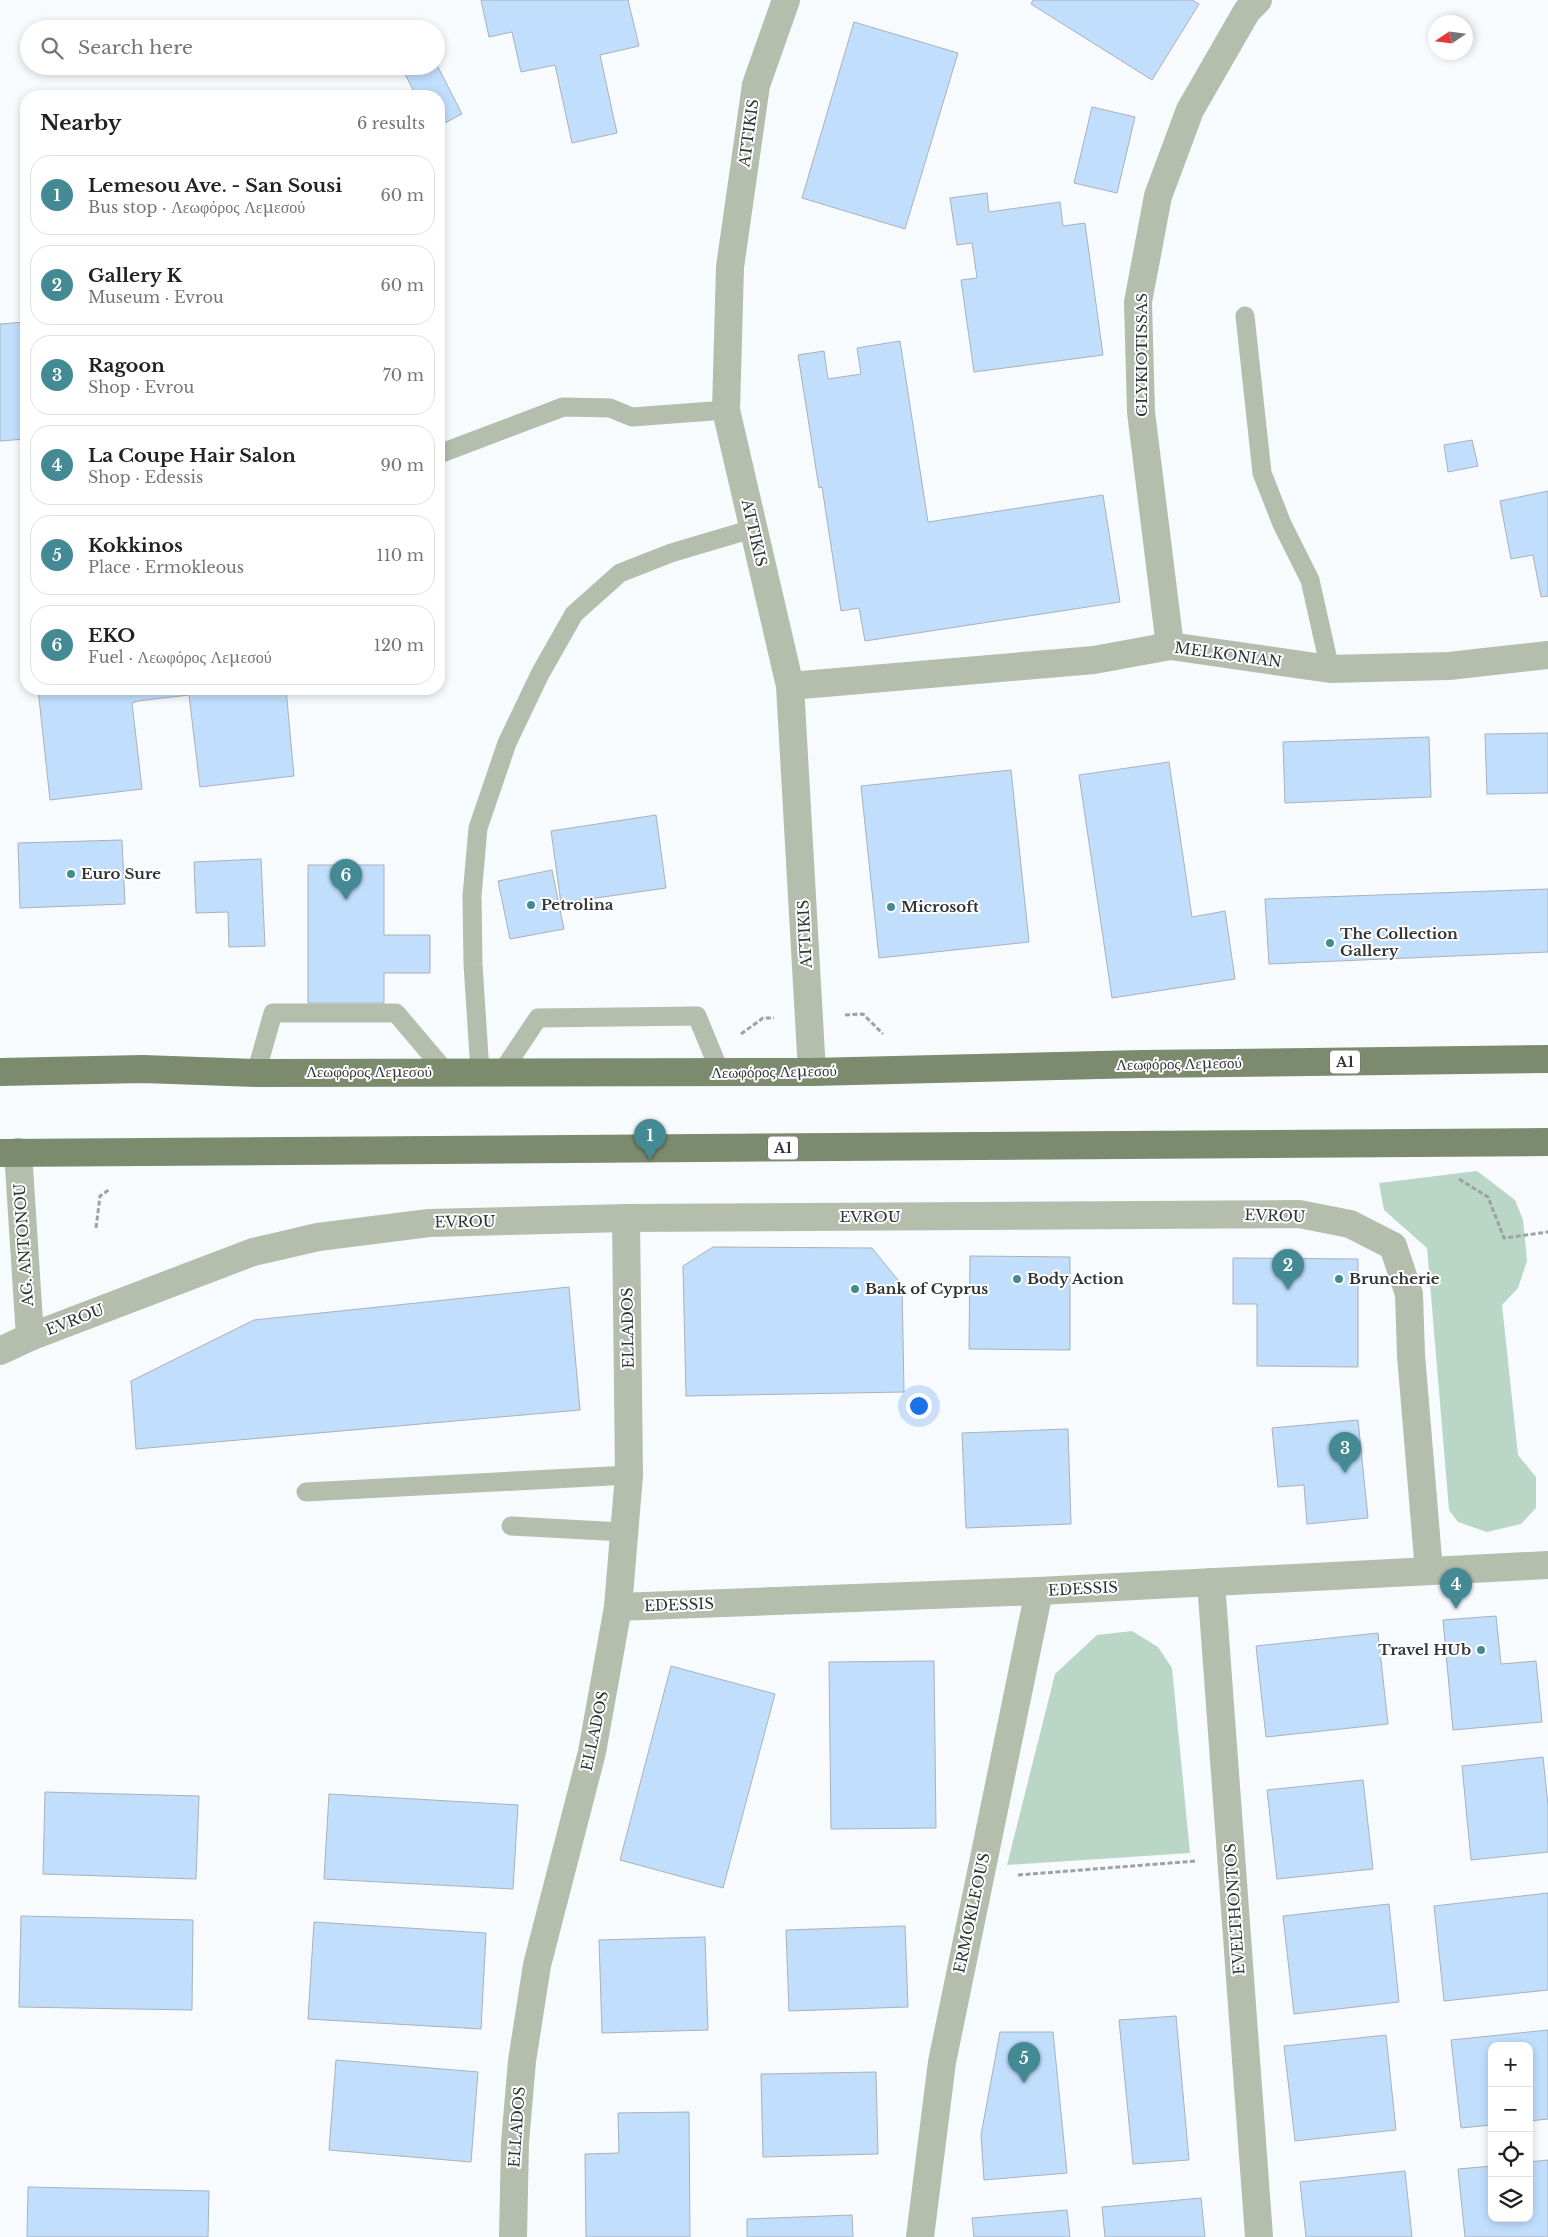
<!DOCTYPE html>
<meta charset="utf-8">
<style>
:root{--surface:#fff;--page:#f2f2f2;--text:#202124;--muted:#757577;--line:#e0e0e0;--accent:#448a95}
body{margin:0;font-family:"Libre Baskerville",serif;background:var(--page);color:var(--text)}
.controls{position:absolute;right:15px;bottom:15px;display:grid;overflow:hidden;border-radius:10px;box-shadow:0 2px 8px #0003}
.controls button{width:45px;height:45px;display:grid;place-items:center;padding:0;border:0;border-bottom:1px solid var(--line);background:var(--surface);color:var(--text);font:25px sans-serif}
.compass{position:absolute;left:1428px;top:15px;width:45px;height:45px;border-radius:50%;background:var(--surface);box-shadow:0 2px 8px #0003;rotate:257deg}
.you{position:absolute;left:918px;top:1405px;width:18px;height:18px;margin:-12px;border:4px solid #fff;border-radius:50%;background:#1a73e8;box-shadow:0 0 0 8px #1a73e833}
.badge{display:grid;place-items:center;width:32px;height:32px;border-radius:50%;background:var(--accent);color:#fff;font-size:16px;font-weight:700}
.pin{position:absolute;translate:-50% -41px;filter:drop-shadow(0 1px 2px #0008)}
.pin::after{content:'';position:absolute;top:26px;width:18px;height:15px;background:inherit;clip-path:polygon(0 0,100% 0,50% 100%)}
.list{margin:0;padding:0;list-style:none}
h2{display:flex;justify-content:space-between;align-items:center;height:65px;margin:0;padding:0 20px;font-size:21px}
h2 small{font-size:16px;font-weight:400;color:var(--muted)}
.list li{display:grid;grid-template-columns:32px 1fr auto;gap:15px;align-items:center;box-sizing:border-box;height:80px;margin:0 10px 10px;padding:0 10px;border:1px solid var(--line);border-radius:20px}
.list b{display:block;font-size:19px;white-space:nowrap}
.list p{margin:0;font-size:16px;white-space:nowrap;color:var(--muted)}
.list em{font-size:16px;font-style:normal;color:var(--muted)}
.icon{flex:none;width:28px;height:28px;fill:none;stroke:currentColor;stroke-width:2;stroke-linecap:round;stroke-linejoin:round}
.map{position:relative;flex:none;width:1548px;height:2237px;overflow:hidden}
.search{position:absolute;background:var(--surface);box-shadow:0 2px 8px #0003;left:20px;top:20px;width:425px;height:55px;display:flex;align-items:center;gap:12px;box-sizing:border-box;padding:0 18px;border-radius:28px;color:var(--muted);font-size:19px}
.panel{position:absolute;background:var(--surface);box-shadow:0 2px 8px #0003;left:20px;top:90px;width:425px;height:605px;border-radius:20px}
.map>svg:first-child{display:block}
.green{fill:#b9d6c7}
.building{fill:#c1defd;stroke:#a9b1b9}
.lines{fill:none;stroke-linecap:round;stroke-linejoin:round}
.path{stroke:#9ea1a4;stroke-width:3;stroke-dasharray:5 2.5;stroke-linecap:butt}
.lane{stroke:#b5bdad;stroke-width:19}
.street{stroke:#b5bdad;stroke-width:28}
.primary{stroke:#7c8a6d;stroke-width:28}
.poi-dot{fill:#448a95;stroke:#fff;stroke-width:2}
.labels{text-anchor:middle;stroke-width:4;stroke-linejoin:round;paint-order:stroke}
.shield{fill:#fff;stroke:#6f7173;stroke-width:1}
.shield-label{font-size:14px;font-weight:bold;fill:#313437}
.street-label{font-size:15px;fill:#313437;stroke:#fff}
.poi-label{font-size:15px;font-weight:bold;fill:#313437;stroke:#fff;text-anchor:start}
</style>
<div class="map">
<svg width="1548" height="2237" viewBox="0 0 1548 2237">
<rect width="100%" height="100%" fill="#f8fbfe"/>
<g class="green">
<path d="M1477,1171l38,29 8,20 4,41 -9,27 -16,17 16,150 18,22v31l-15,16 -34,8 -29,-10 -9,-12 -22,-262 -43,-38 -5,-27z"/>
<path d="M1132,1631l26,16 14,21 18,185 -183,12 48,-191 42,-39z"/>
</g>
<g class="building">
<path d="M481,0h147l11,46 -39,9 17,78 -45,10 -17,-78 -34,7 -9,-40 -23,5z"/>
<path d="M1033,0h159l7,4 -47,76 -121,-76z"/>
<path d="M854,22l104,31 -53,176 -103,-31z"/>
<path d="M436,63l26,51 -23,12v-30h-23l-15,-30h35z"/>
<path d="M1092,107l43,10 -18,76 -43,-10z"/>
<path d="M987,193l2,19 71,-10 3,24 22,-3 18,132 -129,17 -13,-92 16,-2 -5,-35 -15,2 -7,-47z"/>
<path d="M26,322v117l-26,2v-117z"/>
<path d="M900,341l28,181 175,-27 17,107 -255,39 -6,-33 -18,3 -19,-124 -3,1 -21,-133 26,-4 4,28 33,-5 -4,-26z"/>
<path d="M1472,440l6,26 -30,6 -4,-27z"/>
<path d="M1548,491v105l-7,1 -8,-42 -22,4 -11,-58z"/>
<path d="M26,536v48l-5,-47z"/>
<path d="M38,689h248l8,87 -94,11 -11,-92 -51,6 -6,2 10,86 -92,11z"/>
<path d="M1548,733v60l-61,1 -2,-60z"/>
<path d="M1429,737l2,60 -146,6 -2,-61z"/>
<path d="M1169,762l23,155 33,-6 10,68 -123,19 -33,-223z"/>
<path d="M1011,770l18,172 -150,16 -18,-172z"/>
<path d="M656,815l10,73 -105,15 -10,-72z"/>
<path d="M122,840l3,64 -105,4 -2,-65z"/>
<path d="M261,859l4,87 -36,1 -1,-35 -32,1 -2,-51z"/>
<path d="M308,865h76v70h46v38h-46v30h-76z"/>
<path d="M552,870l12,59 -54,10 -12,-58z"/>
<path d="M1548,889v63l-279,12 -4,-65z"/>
<path d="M713,1247l159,1 30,37 2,107 -218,4 -3,-130z"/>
<path d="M970,1256l100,1v93l-101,-1z"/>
<path d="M1233,1258l125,1v108l-101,-1v-62h-24z"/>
<path d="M569,1287l11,123 -444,39 -5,-68 123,-61z"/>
<path d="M1358,1420l10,98 -61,6 -3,-39 -26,2 -6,-59z"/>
<path d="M1068,1429l3,95 -105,4 -4,-95z"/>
<path d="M1496,1616l5,48 35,-3 6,61 -89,8 -10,-110z"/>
<path d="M1378,1633l10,91 -122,13 -10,-91z"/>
<path d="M934,1661l2,167 -105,1 -2,-167z"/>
<path d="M671,1666l104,28 -52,194 -103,-28z"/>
<path d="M1543,1757l5,48v47l-77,8 -9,-94z"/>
<path d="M1363,1780l10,89 -96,10 -10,-89z"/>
<path d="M45,1792l154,4 -3,83 -153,-5z"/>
<path d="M329,1794l189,11 -5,84 -189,-10z"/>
<path d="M1548,1893v97l-104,11 -10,-95z"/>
<path d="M1389,1904l10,98 -105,12 -11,-98z"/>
<path d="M21,1916l172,4 -1,90 -173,-3z"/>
<path d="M314,1922l172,11 -5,96 -173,-10z"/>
<path d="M905,1926l3,81 -119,4 -3,-81z"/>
<path d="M705,1937l3,93 -106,3 -3,-93z"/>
<path d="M1176,2016l13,144 -56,4 -14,-144z"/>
<path d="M1548,2030v89l-19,2v-75h-37v79l-31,3 -10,-88z"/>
<path d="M1000,2032h53l14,141 -83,7 -3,-45z"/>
<path d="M1386,2035l10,95 -101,11 -11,-95z"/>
<path d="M336,2060l142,12 -7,90 -142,-12z"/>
<path d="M876,2072l2,82 -115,3 -2,-83z"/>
<path d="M689,2112l1,125h-104l-1,-83 34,-1 -1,-40z"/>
<path d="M1548,2160v77h-83l-7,-68 34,-3v52h37v-56z"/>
<path d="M1405,2171l7,66h-106l-6,-55z"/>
<path d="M28,2187l181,4 -1,46h-181z"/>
<path d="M1201,2198l4,39h-100l-3,-30z"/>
<path d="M1067,2210l3,27h-96l-2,-19z"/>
<path d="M852,2215l1,22h-106v-18z"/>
</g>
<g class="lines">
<g class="path">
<path d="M845,1015l18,-1 20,20"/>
<path d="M741,1034l22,-16h11"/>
<path d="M1459,1179l29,18 16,41 44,-6"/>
<path d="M96,1228l4,-32 10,-7"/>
<path d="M1018,1875l178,-14"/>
</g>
<g class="lane">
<path d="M1245,316l17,157 20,51 28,56 20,89"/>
<path d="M439,454l124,-47 47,1 22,9 94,-7"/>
<path d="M480,1072l-7,-108 -1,-68 6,-68 29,-85 33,-69 34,-60 46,-41 51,-20 81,-24"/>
<path d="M502,1072l36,-54 159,-2 23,56"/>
<path d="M256,1073l17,-60h123l50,59"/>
<path d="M306,1492l323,-17"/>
<path d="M511,1526l112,6"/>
</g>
<g class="street">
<path d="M786,0l-30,85 -26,182 -4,143 64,276 22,386"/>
<path d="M1170,646l-29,-234 -3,-110 20,-106 32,-86 57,-99 11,-11"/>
<path d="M790,686l304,-26 76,-14 160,23 119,-3 99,-11"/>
<path d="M18,1152l12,185"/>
<path d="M0,1351l30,-14 223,-85 65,-15 111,-14 197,-5 673,-4 51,10 43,22 16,48 2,61 18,216"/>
<path d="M1211,1582l48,655"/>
<path d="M618,1607l421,-16 509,-26"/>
<path d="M513,2237l2,-94 7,-82 15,-96 55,-213 26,-145 11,-132 -3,-257"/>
<path d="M920,2237l22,-175 97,-471"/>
</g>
<g class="primary">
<path d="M0,1072l143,-3 113,4 556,-1 330,-8 406,-5"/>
<path d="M0,1153l1548,-11"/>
</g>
</g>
<g class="poi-dot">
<circle cx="71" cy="874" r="5"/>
<circle cx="531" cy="905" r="5"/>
<circle cx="891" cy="907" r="5"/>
<circle cx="1330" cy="943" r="5"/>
<circle cx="1017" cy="1279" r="5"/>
<circle cx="1339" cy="1279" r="5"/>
<circle cx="855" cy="1289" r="5"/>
<circle cx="1481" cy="1650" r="5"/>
</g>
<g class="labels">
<g class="shield">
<rect x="1330" y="1050.5" width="30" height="23" rx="4"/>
<rect x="768" y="1136.5" width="30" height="23" rx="4"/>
</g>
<g class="shield-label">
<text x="1345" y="1067">A1</text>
<text x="783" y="1153">A1</text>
</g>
<g class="street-label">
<text transform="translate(749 133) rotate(-82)" y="5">ATTIKIS</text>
<text transform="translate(1142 355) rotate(-90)" y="5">GLYKIOTISSAS</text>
<text transform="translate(754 533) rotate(77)" y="5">ATTIKIS</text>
<text transform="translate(1228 655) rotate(8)" y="5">MELKONIAN</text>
<text transform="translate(805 934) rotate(-93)" y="5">ATTIKIS</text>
<text transform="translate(1179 1064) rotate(-1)" y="5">Λεωφόρος Λεμεσού</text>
<text x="369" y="1077">Λεωφόρος Λεμεσού</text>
<text transform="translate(774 1072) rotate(-1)" y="5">Λεωφόρος Λεμεσού</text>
<text transform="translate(1275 1216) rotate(2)" y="5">EVROU</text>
<text x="870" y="1222">EVROU</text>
<text transform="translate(465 1222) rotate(-1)" y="5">EVROU</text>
<text transform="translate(24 1245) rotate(-94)" y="5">AG. ANTONOU</text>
<text transform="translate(75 1320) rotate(-21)" y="5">EVROU</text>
<text transform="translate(628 1328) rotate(-91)" y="5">ELLADOS</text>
<text transform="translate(1083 1589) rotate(-3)" y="5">EDESSIS</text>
<text transform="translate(679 1605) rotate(-2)" y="5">EDESSIS</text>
<text transform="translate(595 1731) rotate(-78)" y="5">ELLADOS</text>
<text transform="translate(1235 1909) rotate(-94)" y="5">EVELTHONTOS</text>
<text transform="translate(972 1913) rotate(-78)" y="5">ERMOKLEOUS</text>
<text transform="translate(517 2127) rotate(-86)" y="5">ELLADOS</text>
</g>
<g class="poi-label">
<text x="81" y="879">Euro Sure</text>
<text x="541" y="910">Petrolina</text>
<text x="901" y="912">Microsoft</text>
<text x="1340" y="939">The Collection<tspan x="1340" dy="17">Gallery</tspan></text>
<text x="1027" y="1284">Body Action</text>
<text x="1349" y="1284">Bruncherie</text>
<text x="865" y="1294">Bank of Cyprus</text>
<text x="1471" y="1655" text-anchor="end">Travel HUb</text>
</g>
</g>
</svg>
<div class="controls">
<button>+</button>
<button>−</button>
<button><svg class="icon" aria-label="locate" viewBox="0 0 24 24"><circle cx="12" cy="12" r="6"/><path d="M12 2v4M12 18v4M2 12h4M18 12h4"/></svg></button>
<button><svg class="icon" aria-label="layers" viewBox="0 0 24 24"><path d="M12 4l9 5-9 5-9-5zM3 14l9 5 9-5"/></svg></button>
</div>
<svg class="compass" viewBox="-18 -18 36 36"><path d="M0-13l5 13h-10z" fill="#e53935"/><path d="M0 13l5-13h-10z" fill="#757577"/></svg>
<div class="you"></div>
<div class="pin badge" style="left:650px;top:1160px">1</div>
<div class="pin badge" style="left:1288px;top:1290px">2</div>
<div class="pin badge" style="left:1345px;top:1473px">3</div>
<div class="pin badge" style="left:1456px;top:1609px">4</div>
<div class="pin badge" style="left:1024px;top:2083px">5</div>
<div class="pin badge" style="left:346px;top:900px">6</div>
<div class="search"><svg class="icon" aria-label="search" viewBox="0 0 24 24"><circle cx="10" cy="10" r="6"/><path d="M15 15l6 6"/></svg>Search here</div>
<section class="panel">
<h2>Nearby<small>6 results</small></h2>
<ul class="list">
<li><span class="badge">1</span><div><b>Lemesou Ave. - San Sousi</b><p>Bus stop · Λεωφόρος Λεμεσού</p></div><em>60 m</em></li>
<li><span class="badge">2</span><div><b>Gallery K</b><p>Museum · Evrou</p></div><em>60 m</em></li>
<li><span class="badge">3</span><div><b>Ragoon</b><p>Shop · Evrou</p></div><em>70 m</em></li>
<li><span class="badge">4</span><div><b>La Coupe Hair Salon</b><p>Shop · Edessis</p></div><em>90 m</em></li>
<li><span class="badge">5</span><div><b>Kokkinos</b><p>Place · Ermokleous</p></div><em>110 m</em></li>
<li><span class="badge">6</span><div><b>EKO</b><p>Fuel · Λεωφόρος Λεμεσού</p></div><em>120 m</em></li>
</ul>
</section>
</div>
